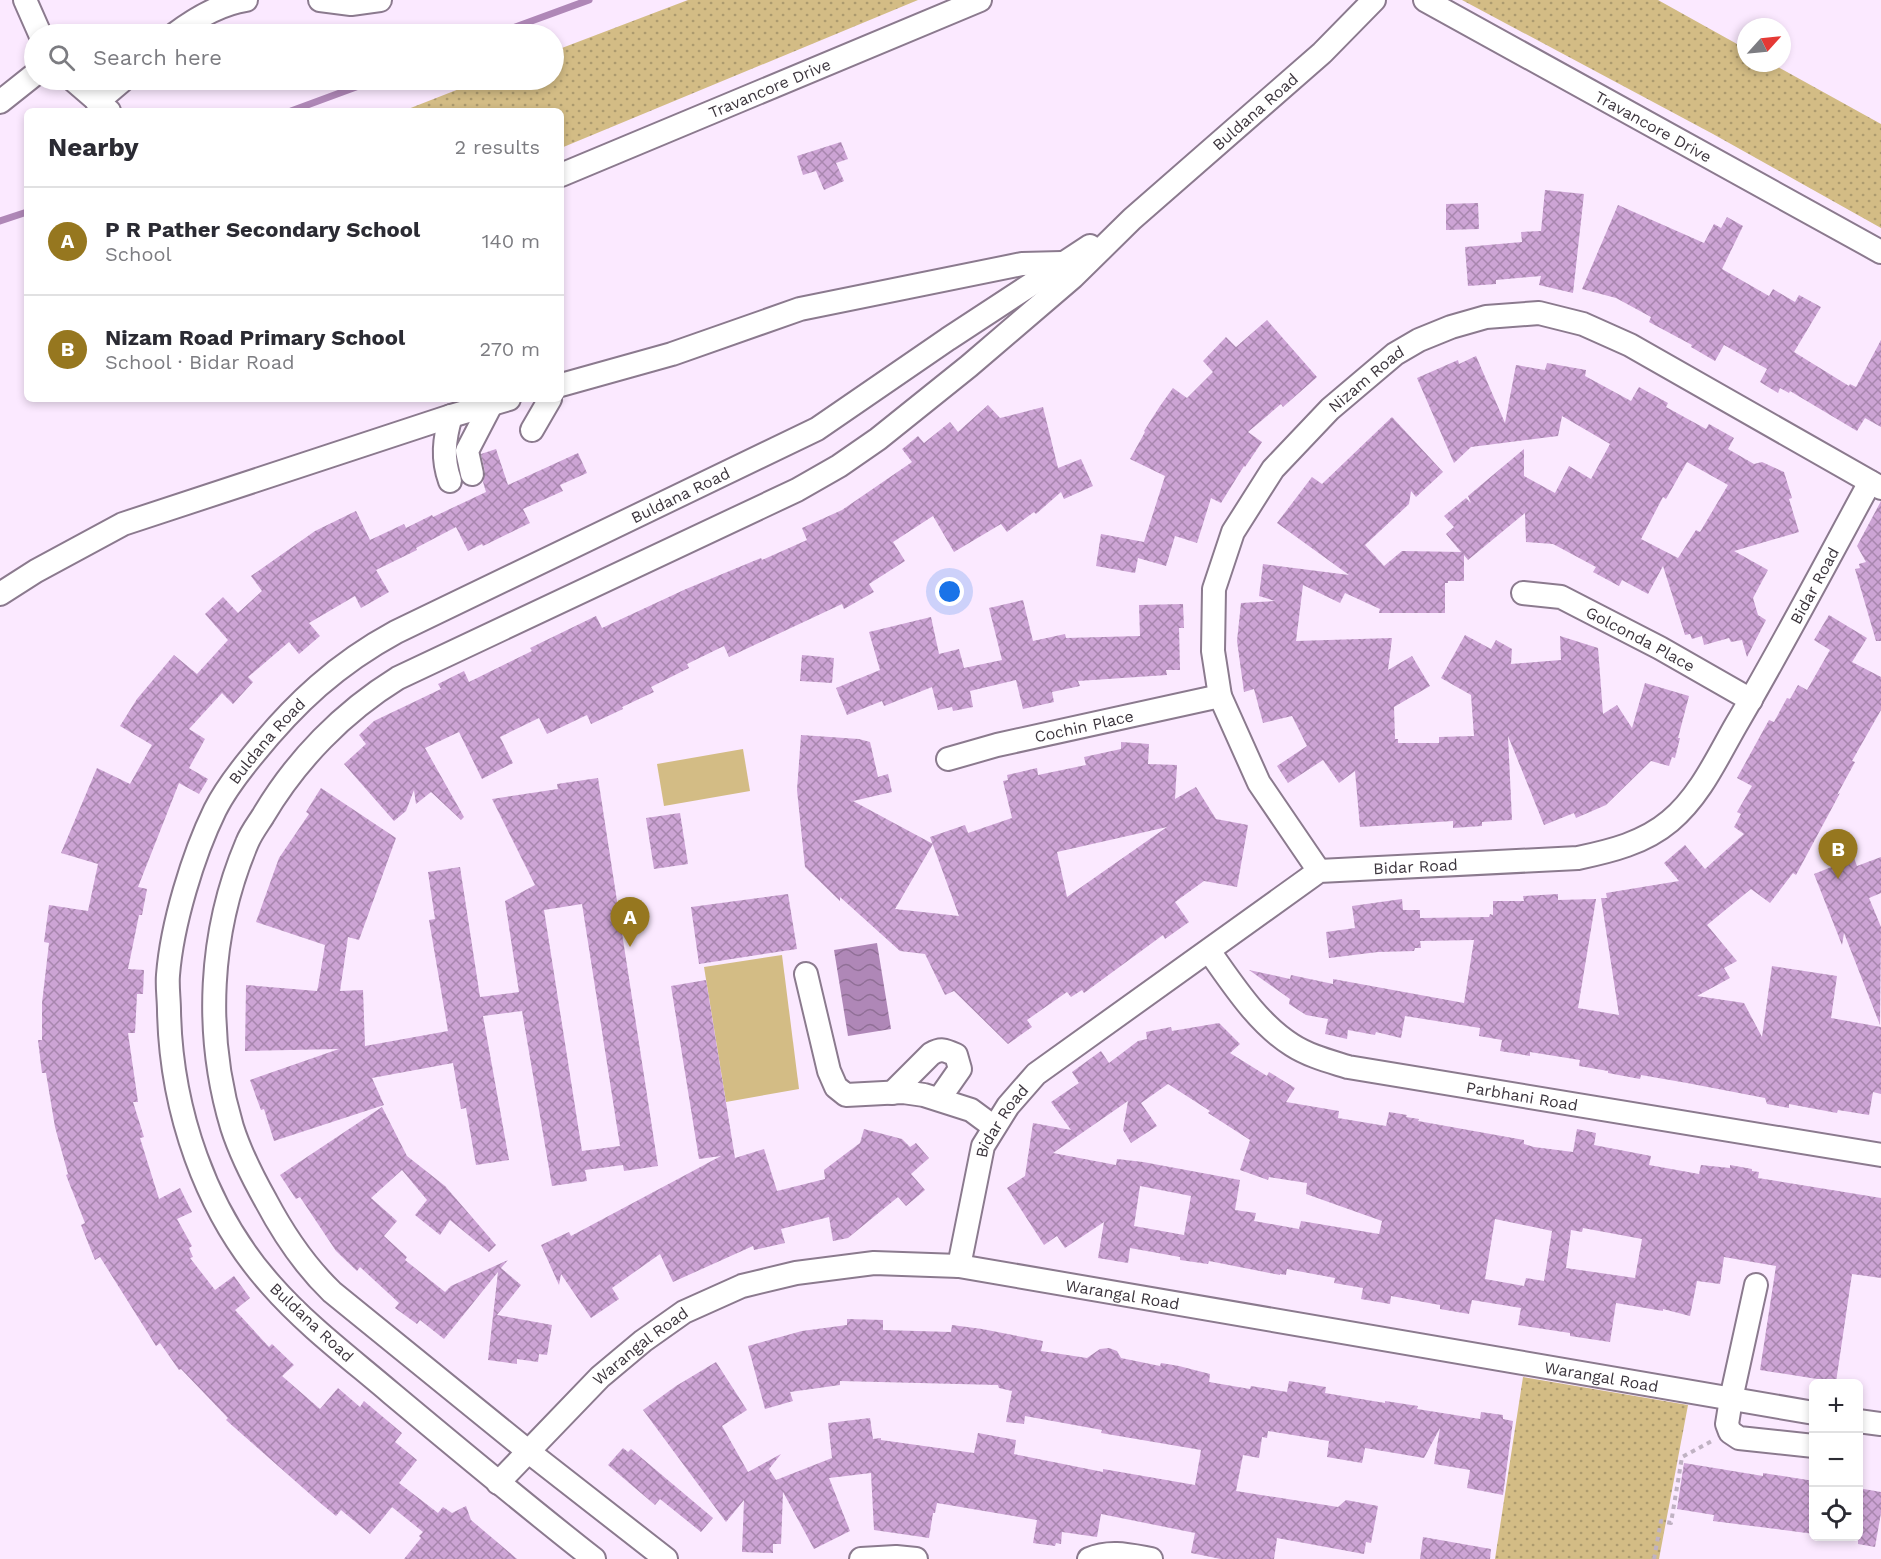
<!DOCTYPE html>
<meta charset="utf-8">
<style>
:root{--surface:#fff;--page:#f2f2f3;--text:#2b2b33;--muted:#7c7c81;--line:#e1e1e2;--accent:#96771f}
body{margin:0;font-family:"Work Sans",sans-serif;background:var(--page);color:var(--text)}
.controls{position:absolute;right:18px;bottom:18px;display:grid;overflow:hidden;border-radius:9px;box-shadow:0 3px 9px #0003}
.controls button{width:54px;height:54px;display:grid;place-items:center;padding:0;border:0;border-bottom:2px solid var(--line);background:var(--surface);color:var(--text);font:30px sans-serif}
.compass{position:absolute;left:1737px;top:18px;width:54px;height:54px;border-radius:50%;background:var(--surface);box-shadow:0 3px 9px #0003;rotate:63deg}
.you{position:absolute;left:950px;top:592px;width:21px;height:21px;margin:-15px;border:4px solid #fff;border-radius:50%;background:#1a73e8;box-shadow:0 0 0 9px #1a73e833}
.badge{display:grid;place-items:center;width:39px;height:39px;border-radius:50%;background:var(--accent);color:#fff;font-size:20px;font-weight:700}
.pin{position:absolute;translate:-50% -50px;filter:drop-shadow(0 2px 3px #0008)}
.pin::after{content:'';position:absolute;top:32px;width:21px;height:18px;background:inherit;clip-path:polygon(0 0,100% 0,50% 100%)}
.list{margin:0;padding:0;list-style:none}
h2{display:flex;justify-content:space-between;align-items:center;height:78px;margin:0;padding:0 24px;font-size:26px}
h2 small{font-size:20px;font-weight:400;color:var(--muted)}
.list li{display:grid;grid-template-columns:39px 1fr auto;gap:18px;align-items:center;box-sizing:border-box;height:108px;padding:0 24px;border-top:2px solid var(--line)}
.list b{display:block;font-size:22px;white-space:nowrap}
.list p{margin:0;font-size:20px;white-space:nowrap;color:var(--muted)}
.list em{font-size:20px;font-style:normal;color:var(--muted)}
.icon{flex:none;width:33px;height:33px;fill:none;stroke:currentColor;stroke-width:2;stroke-linecap:round;stroke-linejoin:round}
.map{position:relative;flex:none;width:1881px;height:1559px;overflow:hidden}
.search{position:absolute;background:var(--surface);box-shadow:0 3px 9px #0003;left:24px;top:24px;width:540px;height:66px;display:flex;align-items:center;gap:15px;box-sizing:border-box;padding:0 21px;border-radius:33px;color:var(--muted);font-size:22px}
.panel{position:absolute;background:var(--surface);box-shadow:0 3px 9px #0003;left:24px;top:108px;width:540px;height:294px;border-radius:9px}
.map>svg:first-child{display:block}
.grass{fill:url(#grass-dots)}
.park{fill:#d3bc85}
.water{fill:url(#water-waves)}
.lines{fill:none;stroke-linecap:round;stroke-linejoin:round}
.stream{stroke:#af87b7;stroke-width:7}
.building{fill:url(#building-cross-hatch);fill-rule:evenodd}
.minor-casing{stroke:#8b7a8e;stroke-width:26}
.path{stroke:#c0b2c3;stroke-width:4;stroke-dasharray:4.5 4.5;stroke-linecap:butt}
.minor{stroke:#fff;stroke-width:22}
.labels{text-anchor:middle;stroke-width:5;stroke-linejoin:round;paint-order:stroke}
.street-label{font-size:16px;fill:#3c353d;stroke:#fff}
</style>
<div class="map">
<svg width="1881" height="1559" viewBox="0 0 1881 1559">
<defs>
<pattern id="grass-dots" width="8" height="8" patternUnits="userSpaceOnUse" patternTransform="scale(1.5)"><rect width="8" height="8" fill="#d3bc85"/><path d="M2 2h.1M6 6h.1" fill="none" stroke="#ac9a6e" stroke-width="1.8" stroke-linecap="round"/></pattern>
<pattern id="water-waves" width="16" height="10" patternUnits="userSpaceOnUse" patternTransform="scale(1.5)"><rect width="16" height="10" fill="#af87b7"/><path d="M0 5q4-4 8 0t8 0" fill="none" stroke="#906f96"/></pattern>
<pattern id="building-cross-hatch" width="8" height="8" patternUnits="userSpaceOnUse" patternTransform="scale(1.5)"><rect width="8" height="8" fill="#cda4d5"/><path d="M0 0l8 8M0 8l8-8" fill="none" stroke="#a886ae"/></pattern>
</defs>
<rect width="100%" height="100%" fill="#fbe9ff"/>
<g class="grass">
<path d="M688,0h230l-357,148v-37h-158l79,-31h72v-29z"/>
<path d="M1462,0h196l88,49v14h25l110,61v104l-168,-94z"/>
<path d="M1523,1377l165,28 -29,154h-164z"/>
</g>
<g class="park">
<path d="M743,749l7,42 -86,15 -7,-42z"/>
<path d="M782,955l17,134 -73,13 -22,-135z"/>
</g>
<path class="water" d="M877,943l14,86 -43,7 -14,-86z"/>
<g class="lines">
<g class="stream">
<path d="M496,34l93,-34"/>
<path d="M291,111l84,-31"/>
<path d="M0,221l27,-9"/>
</g>
</g>
<g class="building">
<path d="M841,142l7,17 -12,4 8,18 -20,9 -8,-19 -13,4 -6,-19z"/>
<path d="M1545,190l39,4 -11,99 -34,-8 2,-9 -45,4v4l-28,2 -3,-39 57,-5 -1,-10 20,-1z"/>
<path d="M1478,203l1,26 -33,1v-26z"/>
<path d="M1618,205l86,38 10,-19 7,4 6,-11 16,9 -21,43 47,27 4,-7 22,13 4,-7 22,12 -27,45 55,34 1,-2 6,3 25,-47v87l-16,-9 -8,13 -67,-40 -1,2 -9,-5 -2,5 -18,-11 7,-13 -43,-24 -9,16 -24,-14 1,-2 -43,-23 2,-5 -35,-19 -34,-9z"/>
<path d="M1267,320l50,57 -34,30 -2,-3 -33,28 14,10 -17,25 -1,-1 -23,37 -10,-5 -14,45 -22,-7 -9,30 -28,-8 -3,15 -39,-7 5,-32 43,8 21,-66 -35,-17 15,-27 -1,-1 16,-25 13,-18 14,10 26,-26 -10,-11 23,-24 10,10z"/>
<path d="M1476,356l29,67 11,-58 29,5 2,-7 39,7 -1,6 46,25 8,-14 29,16 -2,4 40,22 3,-5 25,14 -6,11 26,15 8,-2 22,10 8,26 -3,1 10,33 -65,19 34,19 -15,28 5,17 8,5 -19,37 -5,-17 -11,2 -2,-4 -25,7 -2,-9 -10,3 -2,-5 -5,1 -22,-69 -15,28 -26,-14 -3,6 -26,-14 3,-5 -43,-23 -27,-2 -1,-29 -57,47 -4,-5v26h-16v2h-3v30h-66l1,-4 -35,-16 -5,10 -37,-18 -7,56 96,-3 -4,32 24,-14 18,30 -36,21 1,32h3v4h41v-6l35,-1 -3,-41 -30,-17 24,-43 26,14 5,-9 16,9 -1,15 50,-4 -1,-24 38,12 5,66 14,-9 15,23 13,-45 44,13 -11,42h2l-5,20 -3,-1 -3,9 -18,-5 -45,44 -30,13 -2,-5 -30,12 -36,-89 4,84 -30,2v4l-29,2v-7l-93,6 -5,-56 -16,12 -16,-23 -35,23 -11,-17 30,-20 -15,-30 -29,7 -9,-34 -10,3 -7,-51 4,-38 34,-2 -16,-5 4,-32 86,11 -72,-52 35,-46 10,7 70,-67 51,55 -27,25 -5,-6 -2,13 -44,41 19,21 18,-15 59,1 -15,-18 8,-7 -10,-11 22,-18 5,5 -3,-7 56,-47v27l31,17 14,-27 22,13 19,-35 -48,-28 -4,20 -87,11 -17,16 -37,-85 41,-18 1,4zM1687,462l41,23 -28,47 -4,-2 -18,28 -37,-19 22,-42 3,2z"/>
<path d="M988,405l12,13 43,-11 15,61 23,-9 12,27 -29,13 -3,-7 -25,22 -2,-2 -27,20 -6,-8 -47,28 -21,-36 -40,26 12,19 -36,23 5,8 -30,17 -2,-5 -113,53 -5,-11 -37,18 2,4 -38,19 3,5 -32,15 1,2 -32,15 -4,-9 -40,19 -8,-16 -39,19 13,26 -31,16 -23,-47 -34,16 39,69 -3,3 -30,-28 -15,12 -2,-14 -8,21 -12,10 -50,-57 22,-20 -7,-9 15,-14 67,-32 -3,-5 26,-13 5,11 63,-31 -2,-3 66,-32 6,12 84,-39 75,-31 1,2 45,-20 -5,-12 40,-18 70,-48 -10,-13 16,-13 6,7 26,-21 8,10z"/>
<path d="M496,449l12,36 70,-32 9,20 -27,12 3,6 -40,18 7,14 -47,23 -1,-2 -14,7 -12,-24 -40,21 1,2 -41,20 13,22 -28,16 -6,-12 -46,27 11,13 -21,18 -10,-12 -41,35 5,5 -20,22 -11,-11 -33,36 16,10 -16,29 19,11 -9,15 -20,-11 -41,104 9,2 -5,26h-3l-11,54 16,1 -1,24h-6l-2,39h-7l10,69h-5l11,35 -4,1 19,61 21,-11 12,24 -15,7 15,27 -3,2 4,9 -3,1 25,32 19,-14 16,22 -15,12 34,37 3,-3 22,21 -12,11 38,33 18,-21 22,19 4,-6 38,32 -7,9 22,18 -18,23 39,30 5,-6 9,6 14,-7 5,14 46,39h-113l17,-21 -2,-2 4,-4 -31,-25 -22,27 -29,-24 -5,6 -17,-14 -93,-82 2,-2 -47,-49 -2,1 -19,-27 -4,3 -56,-89 -5,3 -14,-35 4,-2 -19,-48 2,-1 -13,-47 -9,-54h-4l-4,-33h4v-37l7,-60 -5,-1 5,-37 39,6 10,-47 -37,-11 36,-85 33,16 22,-39 -32,-19 17,-27 37,-44 23,19 31,-34 -23,-26 18,-17 15,16 24,-22 -11,-15 64,-45 41,-20 14,29 34,-16 2,4 26,-13 1,2 53,-25 -3,-10 2,-10 -4,-18z"/>
<path d="M1881,501v140h-5l-21,-72 5,-1 -1,-4 7,-2 -9,-16z"/>
<path d="M1023,600l10,41 32,-7 1,4 74,-2 -1,-31 44,-1 1,24h-5l1,42h-14l1,5 -89,6 2,5 -28,6 2,10 -31,7 -7,-29 -46,11 3,16 -20,4 -1,-4 -14,3 -6,-23 -48,19 -2,-5 -35,14 -11,-27 44,-18 -11,-38 62,-15 8,37 20,-5 5,19 38,-8 -13,-52z"/>
<path d="M1829,615l38,23 -15,24 29,15v33l-29,51 3,1 -18,33 3,-2 -44,82 -3,-2 -23,30 -19,-14 -44,36 30,36 -13,7 6,10 -33,18 47,7 18,34 10,-71 65,10 -6,42 50,9v67l-8,-2 -4,23 -31,-5 -1,3 -48,-9v4l-22,-4 -2,-6 -78,-15 -46,-8 -1,4 -32,-6v-2l-29,-5 1,-6 -50,-8v4l-30,-5 2,-11 -23,-4 1,-8 -75,-12 -4,22 -25,-6 -1,3 -27,-5 -1,9 -22,-5 3,-15 -22,-4 -17,-11 1,-5 -41,-29 41,9 1,-4 42,9v-5l131,24 10,-63 -54,1 1,7h-6l-1,3 -36,1 -49,6 -3,-26 29,-4 -3,-22 50,-7 1,11h17v8l69,-1 1,-3 3,1v-14h31l-1,-5 35,-2v6l38,-1 -18,109 41,7 -18,-117h6l-1,-5 73,-12 -15,-18 21,-18 20,24 39,-35 -10,-7 7,-13 -4,-2 15,-26 -15,-8 32,-58 5,2 13,-24 3,1 8,-14 9,5 23,-40 -16,-10z"/>
<path d="M802,655l32,3 -2,25 -32,-2z"/>
<path d="M801,735l58,4 11,3 8,35 10,-3 4,18 -39,9 80,43 -38,65 64,7 -29,-79 35,-12 3,8 44,-15 -9,-37 5,-1 -1,-5 30,-7 1,7 48,-10 -2,-8 37,-8v-7l28,2 -1,20 29,1 -2,34 21,-12 20,32 32,6 -11,62 -33,-6 -29,21 14,20 -24,17 -2,-4 -79,58 -2,-3 -11,7 -4,-5 -40,28 5,7 -24,17 -54,-53 -9,4 -20,-41 -25,-3 -60,-54v4l-35,-34 -8,-77zM1167,827l-100,70 -10,-45z"/>
<path d="M598,778l60,388 -34,5 -1,-6 -38,5 2,11 -35,5 -30,-175 -39,5 26,144 -33,5 -10,-57 -5,1 -8,-46 -81,15 12,27 -110,36 -10,-32 -3,1 -11,-30 89,-31 -94,2 1,-66 71,6 1,-4 7,-42 -69,-23 23,-64 30,-44 -3,-2 15,-24 75,50 -37,102 -11,-3 -8,54 23,-1 2,56 83,-15 -19,-111 6,-1 -7,-47 32,-5 20,130 39,-5 -14,-91 30,-16 -43,-86 66,-10 -1,-5zM582,904l38,242 -38,5 -38,-241z"/>
<path d="M680,813l8,51 -34,5 -8,-51z"/>
<path d="M1881,857v36l-12,5 12,29 -1,98 -36,-92 -2,12 -28,-71 40,-16 3,8z"/>
<path d="M788,894l9,55 -98,15 -8,-57z"/>
<path d="M706,980l29,178 29,-9 13,42 48,-12 -1,-9 36,-27 4,-14 38,10 8,8 6,-4 13,15 -18,16 14,16 -19,16 -8,-9 -50,41 -15,3 -4,-24 -48,12 4,14 -31,7 -1,-4 -80,36 -13,-28 -48,34 7,11 -28,19 -30,-44 -2,11 -18,-40 28,-13 2,4 150,-80 -22,3 -28,-173z"/>
<path d="M1219,1023l21,21 -10,9 37,23 2,-4 26,16 -9,14 53,9 -1,7 48,8 3,-14 18,3 -1,2 13,2 -1,2 106,19v4l10,3 39,5 4,-23 19,4 -2,12 57,11 -2,9 50,9 2,-9 29,3v-3l22,4v2l7,1 -1,6 123,20v80l-29,-4 -16,108 -76,-12 16,-104 -52,-9 -4,27 -23,-3 -7,35 -27,-7v2l-47,-8 -6,39 -40,-6v-3l-52,-8 3,-17 -49,-8 -3,14 -29,-5v-4l-49,-9 -1,8 -29,-5 2,-11 -29,-5 1,-5 -48,-9 -1,6 -6,-1v1l-71,-14 -1,3 -28,-4v-3l-50,-9 -2,15 -30,-5 6,-36 -39,26 -8,-12 -13,9 -37,-57 18,-12 8,-53 38,7 -20,-28 28,-19 -7,-11 29,-21 8,12 29,-22 9,-2 -1,-7 25,-5 1,4zM1168,1084l42,27 -2,2 42,27 -10,30 28,10 1,-3 38,6 -1,11 76,27 -3,13 -78,-13 -2,8 -45,-8 2,-8 -21,-3 5,-30 -97,-18 -26,-3 -1,6 -63,-12 75,-52 -5,29 8,13 26,-17 -16,-23zM1140,1186l51,10 -7,39 -50,-9zM1495,1219l57,12 -8,50 -18,-3 -2,8 -39,-7zM1583,1228l59,11 -7,39 -69,-10 5,-38 11,2z"/>
<path d="M382,1107l25,49 38,30 51,59 -7,7 -39,-32 -10,15 -25,-20 12,-15 -25,-30 -31,28 26,23 -13,15 23,21 -2,3 40,32 6,-6 57,-26 -7,8 20,17 -24,30 55,10 -5,30 -8,-1 -1,8 -21,-3v5l-29,-4 10,-88 -54,67 -24,-19 -3,4 -22,-16 4,-5 -39,-36 -3,4 -21,-20 -36,-54 -4,2 -16,-24z"/>
<path d="M847,1319l36,1v10l68,2 1,-7 30,4 61,12 -2,10 46,7 13,-9 9,-1 8,3 4,7 39,8 1,-3 18,3 31,8 -1,8 41,7 1,-3 36,6 2,-11 37,6 -1,6 60,10v-2l33,5 -1,3 63,10 1,-7 22,3v4l10,2 -10,74 -36,-7 3,-18 -36,-6 6,-36 -16,30 -59,-10 -3,15 -35,-6 2,-16 -61,-10 -1,7 -5,-1 -3,21 -16,-3 -7,36 102,16 8,-7 32,6 -7,37 -5,-1 -2,12 -87,-16 -3,21h-53l-30,-6 4,-20 -94,-19 -4,23 -35,-5 -1,12 -5,-1 -1,3 -22,-3 4,-23 -100,-17 -2,10h-2l-4,25 -55,-8 -3,-57 -42,5 21,53 -36,18 -31,-57 -2,52h-8v9l-31,-1 2,-52 -18,22 -83,-112 33,-24 40,-24 31,48 -25,16 26,46 33,-18 -12,15 7,11 56,-22 -4,-35 42,-5 3,21 8,-1v2l93,13 4,-20 38,7 -2,14 89,18v-3l92,16 6,-35 -100,-17 1,-3 -77,-14 -1,8 -18,-2 6,-31 -13,-3 -1,-3 -158,-4v4l-50,7 3,9 -28,8 -17,-63 54,-15 45,-6z"/>
<path d="M623,1448l5,4 3,-3 82,69 -12,14 -41,-33 -5,6 -47,-40z"/>
<path d="M1684,1463l79,13v-3l51,8v53l-101,-13 1,-6 -37,-6z"/>
<path d="M1858,1488l23,4v21l-6,34 -17,-3z"/>
<path d="M1423,1537l68,12 -1,10h-70z"/>
</g>
<g class="lines">
<defs>
<g id="minor">
<path d="M25,0l15,34"/>
<path d="M320,0l31,4 29,-4"/>
<path id="s1" d="M1425,0l456,252"/>
<path d="M175,34c20,-15 45,-30 71,-34"/>
<path d="M73,80l36,31"/>
<path d="M0,102l34,-27"/>
<path d="M97,102l26,-22"/>
<path id="s2" d="M561,175l419,-175"/>
<path d="M561,385l111,-31 128,-45 222,-45 40,-1"/>
<path d="M532,430l18,-31"/>
<path d="M472,474l-5,-23 25,-48"/>
<path d="M450,481c-8,-22 -6,-42 1,-65"/>
<path id="s3" d="M1523,593l38,4 99,51 91,52"/>
<path d="M0,594l36,-23 87,-47 328,-108 58,-17"/>
<path id="s4" d="M948,759l49,-14 223,-49"/>
<path id="s5" d="M1319,871l-60,-88 -39,-87 -7,-45 1,-62 19,-57 40,-63 57,-60 65,-55 24,-14 32,-13 35,-10 53,-4 44,11 47,21 251,143"/>
<path id="s6" d="M1209,951c23,32 48,72 83,94 17,11 37,16 56,22l533,88"/>
<path d="M806,974l23,97 7,16 10,8 57,-3 21,3 47,15 23,17"/>
<path d="M892,1093l39,-39c10,-6 14,-4 25,1l4,14 -21,30"/>
<path id="s7" d="M959,1266l24,-120 25,-40 28,-32 283,-203 259,-13c33,-7 66,-15 92,-37 30,-25 47,-63 66,-96 47,-80 90,-162 134,-243"/>
<path d="M1756,1285l-25,114 -4,25 3,8 9,6 75,8"/>
<path d="M1858,1421l23,3"/>
<path id="s8" d="M498,1483l102,-106 43,-36 41,-29 58,-26 54,-13 78,-10 85,3 855,147"/>
<path id="s9" d="M594,1559c-69,-54 -136,-110 -203,-166 -41,-35 -85,-68 -120,-108 -66,-74 -100,-176 -102,-274 0,-12 -2,-24 -1,-36 4,-51 25,-120 47,-165 10,-20 24,-38 38,-55 42,-52 84,-91 143,-123l421,-203 131,-90 142,-93"/>
<path id="s10" d="M666,1559l-137,-107 -197,-160c-28,-27 -48,-57 -66,-91 -13,-23 -26,-49 -34,-74 -28,-93 -23,-195 15,-284 4,-10 11,-19 16,-27 33,-56 80,-104 135,-138l399,-188 42,-24 39,-27 91,-73 104,-89 59,-58 190,-166 52,-53"/>
<path d="M861,1559l35,-2 20,2"/>
<path d="M1089,1559c21,-9 40,-4 62,0"/>
</g>
</defs>
<use href="#minor" class="minor-casing"/>
<path class="path" d="M1654,1559l7,-38 10,2 11,-66 30,-16"/>
<use href="#minor" class="minor"/>
</g>
<g class="labels">
<g class="street-label">
<text dy="6" stroke="none"><textPath href="#s2" startOffset="226">Travancore Drive</textPath></text>
<text dy="6" stroke="none"><textPath href="#s10" startOffset="2175">Buldana Road</textPath></text>
<text dy="6" stroke="none"><textPath href="#s1" startOffset="261">Travancore Drive</textPath></text>
<text dy="6" stroke="none"><textPath href="#s5" startOffset="574">Nizam Road</textPath></text>
<text dy="6" stroke="none"><textPath href="#s9" startOffset="1503">Buldana Road</textPath></text>
<text dy="6" stroke="none"><textPath href="#s7" startOffset="1197">Bidar Road</textPath></text>
<text dy="6" stroke="none"><textPath href="#s3" startOffset="128">Golconda Place</textPath></text>
<text dy="6" stroke="none"><textPath href="#s4" startOffset="140">Cochin Place</textPath></text>
<text dy="6" stroke="none"><textPath href="#s9" startOffset="1017">Buldana Road</textPath></text>
<text dy="6" stroke="none"><textPath href="#s7" startOffset="657">Bidar Road</textPath></text>
<text dy="6" stroke="none"><textPath href="#s6" startOffset="363">Parbhani Road</textPath></text>
<text dy="6" stroke="none"><textPath href="#s7" startOffset="153">Bidar Road</textPath></text>
<text dy="6" stroke="none"><textPath href="#s8" startOffset="702">Warangal Road</textPath></text>
<text transform="translate(312 1322) rotate(43)" y="6">Buldana Road</text>
<text dy="6" stroke="none"><textPath href="#s8" startOffset="198">Warangal Road</textPath></text>
<text dy="6" stroke="none"><textPath href="#s8" startOffset="1188">Warangal Road</textPath></text>
</g>
</g>
</svg>
<div class="controls">
<button>+</button>
<button>−</button>
<button><svg class="icon" aria-label="locate" viewBox="0 0 24 24"><circle cx="12" cy="12" r="6"/><path d="M12 2v4M12 18v4M2 12h4M18 12h4"/></svg></button>
</div>
<svg class="compass" viewBox="-18 -18 36 36"><path d="M0-13l5 13h-10z" fill="#e53935"/><path d="M0 13l5-13h-10z" fill="#7c7c81"/></svg>
<div class="you"></div>
<div class="pin badge" style="left:630px;top:947px">A</div>
<div class="pin badge" style="left:1838px;top:879px">B</div>
<div class="search"><svg class="icon" aria-label="search" viewBox="0 0 24 24"><circle cx="10" cy="10" r="6"/><path d="M15 15l6 6"/></svg>Search here</div>
<section class="panel">
<h2>Nearby<small>2 results</small></h2>
<ul class="list">
<li><span class="badge">A</span><div><b>P R Pather Secondary School</b><p>School</p></div><em>140 m</em></li>
<li><span class="badge">B</span><div><b>Nizam Road Primary School</b><p>School · Bidar Road</p></div><em>270 m</em></li>
</ul>
</section>
</div>
